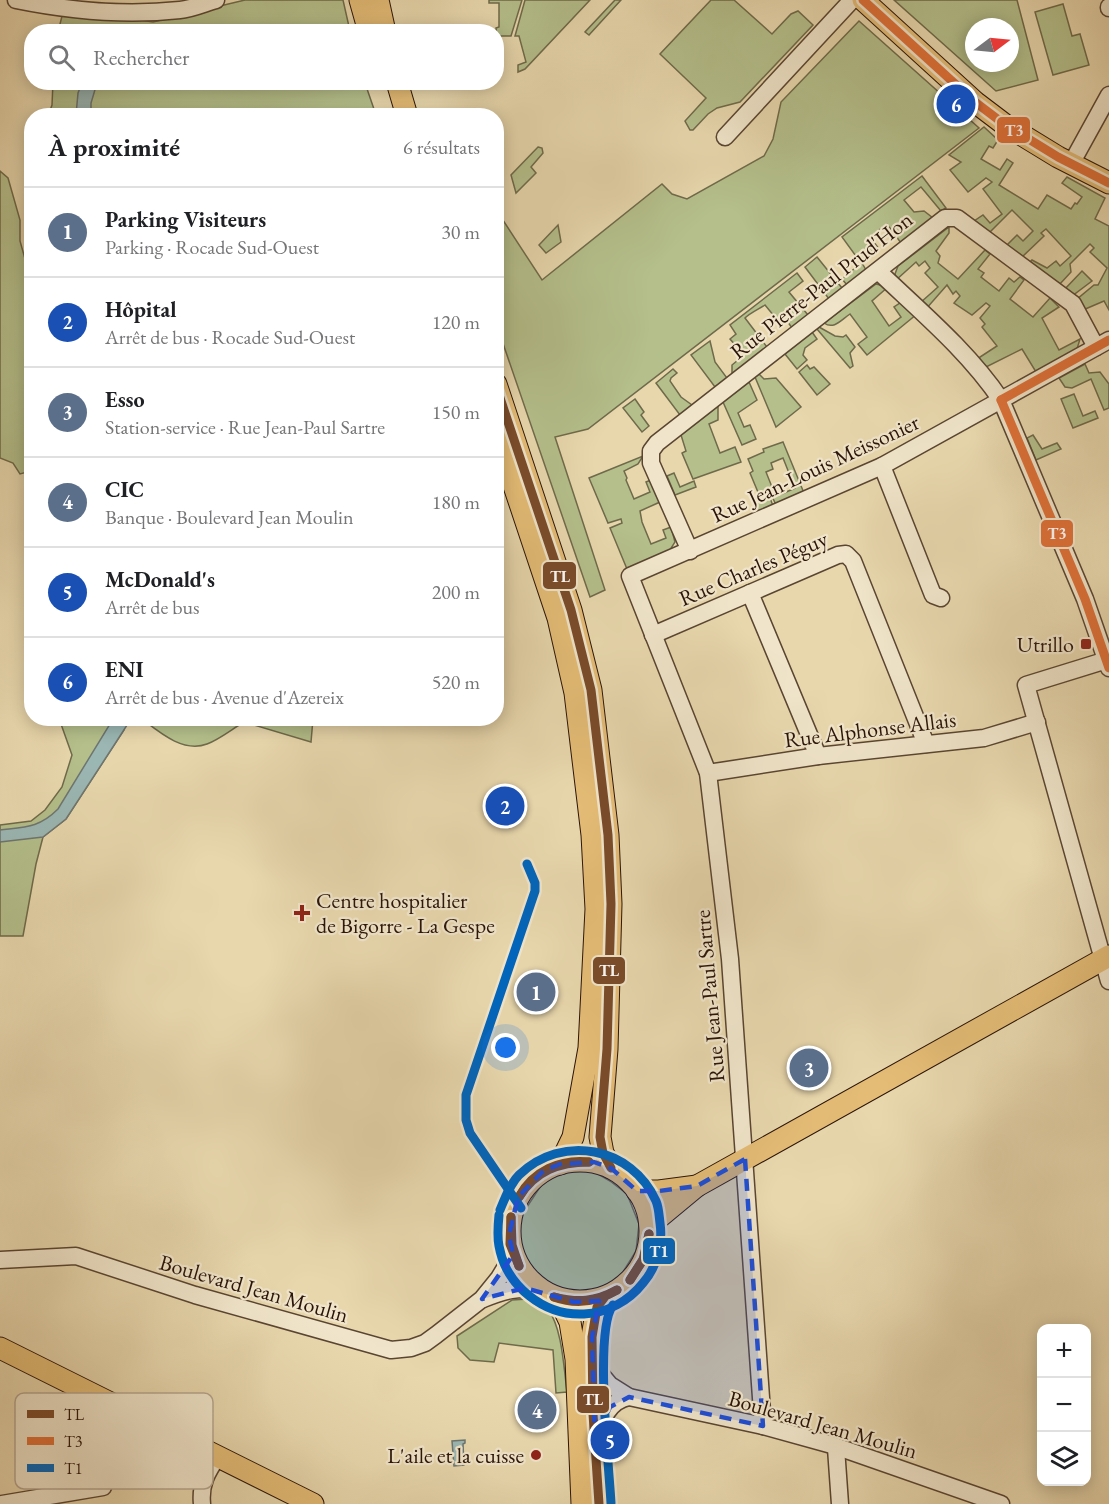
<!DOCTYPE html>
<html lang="fr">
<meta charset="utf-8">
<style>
:root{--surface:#fff;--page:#f2f2f2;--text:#202124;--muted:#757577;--line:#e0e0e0;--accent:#db2777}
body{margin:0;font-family:"EB Garamond",serif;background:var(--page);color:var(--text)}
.controls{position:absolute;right:18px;bottom:18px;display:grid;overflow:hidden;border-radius:12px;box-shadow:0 3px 15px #0003}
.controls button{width:54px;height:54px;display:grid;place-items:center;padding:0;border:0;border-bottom:2px solid var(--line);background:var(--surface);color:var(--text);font:30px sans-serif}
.compass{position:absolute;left:965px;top:18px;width:54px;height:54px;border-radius:50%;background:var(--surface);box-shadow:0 3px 15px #0003;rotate:74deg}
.you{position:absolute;left:506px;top:1048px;width:21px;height:21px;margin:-15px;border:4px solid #fff;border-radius:50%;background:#1a73e8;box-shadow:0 0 0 9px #1a73e833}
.badge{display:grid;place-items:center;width:39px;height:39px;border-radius:50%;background:var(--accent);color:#fff;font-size:20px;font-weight:700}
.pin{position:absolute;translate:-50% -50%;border:3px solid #fff;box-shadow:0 2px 6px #0006}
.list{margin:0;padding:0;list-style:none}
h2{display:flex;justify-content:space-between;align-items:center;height:78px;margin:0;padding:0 24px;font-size:26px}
h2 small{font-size:20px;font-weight:400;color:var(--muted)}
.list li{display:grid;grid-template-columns:39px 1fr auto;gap:18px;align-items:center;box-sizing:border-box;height:90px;padding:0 24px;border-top:2px solid var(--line)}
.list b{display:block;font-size:22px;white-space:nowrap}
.list p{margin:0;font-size:20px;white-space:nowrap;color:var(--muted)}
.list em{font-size:20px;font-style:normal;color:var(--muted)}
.icon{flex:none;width:33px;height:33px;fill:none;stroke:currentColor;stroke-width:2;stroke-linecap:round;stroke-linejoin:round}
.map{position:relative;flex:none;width:1109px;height:1504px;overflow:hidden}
.search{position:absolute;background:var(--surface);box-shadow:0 3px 15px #0003;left:24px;top:24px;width:480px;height:66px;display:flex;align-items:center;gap:15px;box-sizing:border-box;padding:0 21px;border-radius:24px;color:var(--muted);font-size:22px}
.panel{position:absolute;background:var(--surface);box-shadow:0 3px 15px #0003;left:24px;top:108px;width:480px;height:618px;border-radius:24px}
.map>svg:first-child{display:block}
.green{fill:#b4bf8b;stroke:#6f6a4a;stroke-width:1.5;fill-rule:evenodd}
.water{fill:#9bb7b4;stroke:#6e7670;stroke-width:1.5}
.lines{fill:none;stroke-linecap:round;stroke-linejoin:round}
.minor-casing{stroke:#5a4532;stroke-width:19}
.major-casing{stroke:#2a1409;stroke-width:23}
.minor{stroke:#f0e5ca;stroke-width:16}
.major{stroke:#e4bc76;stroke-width:21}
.bus-1-casing{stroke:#f0e5ca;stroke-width:14}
.bus-2-casing{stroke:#f0e5ca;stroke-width:14}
.bus-3-casing{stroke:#f0e5ca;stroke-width:14}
.bus-1{stroke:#7a4b2a;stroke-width:9}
.bus-2{stroke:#df7038;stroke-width:9}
.bus-3{stroke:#0065bd;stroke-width:9}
.marked{fill:#1d4ed8;fill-opacity:0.2;stroke:#1d4ed8;stroke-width:4.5;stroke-dasharray:12 8;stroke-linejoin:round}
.poi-dot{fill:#8f2418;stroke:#f0e5ca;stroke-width:2}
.labels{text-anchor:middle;stroke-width:4.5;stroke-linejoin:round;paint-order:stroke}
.street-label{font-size:22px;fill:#2a1409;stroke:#f0e5ca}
.poi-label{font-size:22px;fill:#2a1409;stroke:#f0e5ca;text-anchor:end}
.key{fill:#f0e5ca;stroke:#b5a690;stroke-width:1.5}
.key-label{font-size:16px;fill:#2a1409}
.line-badge{stroke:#f0e5ca;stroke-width:2}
.badge-label{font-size:16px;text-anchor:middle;font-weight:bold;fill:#fff}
</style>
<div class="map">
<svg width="1109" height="1504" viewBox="0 0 1109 1504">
<rect width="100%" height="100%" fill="#e8d7ad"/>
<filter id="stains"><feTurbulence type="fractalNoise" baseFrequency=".00333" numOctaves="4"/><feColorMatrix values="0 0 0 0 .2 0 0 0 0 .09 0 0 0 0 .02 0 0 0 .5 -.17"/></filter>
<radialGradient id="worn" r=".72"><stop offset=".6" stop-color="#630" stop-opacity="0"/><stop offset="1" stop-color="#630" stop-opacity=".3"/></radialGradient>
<g class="green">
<path d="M245,0h98l7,31 -292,1 4,-16 66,2 25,4z"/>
<path d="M489,0h33l-11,36h-14l-1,-8 3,-1v-24h-10z"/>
<path d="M525,0h65l-65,69 -7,3v-7l8,-3 -7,-26h-4z"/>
<path d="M615,0h6l-32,35 -4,-3z"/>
<path d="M711,0h23l38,34 19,-20 7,-3 15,14 -73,77 -23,6 -9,6 -15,16h-3l-5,-9 21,-23 -46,-44z"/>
<path d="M894,0h123l21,80 -42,11zM974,27h36v36h-36z"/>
<path d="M1063,4l9,32 8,-2 9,31 -36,10 -18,-63z"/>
<path d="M859,21l120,107 -391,301 -33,8 50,153 -15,7 -93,-271v-115l45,69 120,-96 10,10 15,5 77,-43 9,-17 8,-37z"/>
<path d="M53,82l312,1 11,32 -328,1 4,-11z"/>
<path d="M984,127l14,13 -5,8 -4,-2 -8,13 19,11 7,-11 6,4 -14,22 39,24 9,-14 24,14 4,-6 2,1 5,-7 -20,-14 5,-6 38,21 -10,21 14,7v84l-5,-9 -21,9 -7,-10 18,-15h4l9,-17 -17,-16 4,-4 -4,-4 -20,20 1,8 -12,13 -30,-22 3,-3 15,8 9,-7 4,5 11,-10 -25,-27 -5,4 3,3 -23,22 -15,-12 11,-11 6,6 10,-10 -21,-21 -23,23 -15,-12 9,-6 7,8 12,-9 -19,-25 9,-7 -6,-4 -18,14 -18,-22 11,-8 -12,-7z"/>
<path d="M538,147l4,1 1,5 -12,14 5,6 -20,20 -5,-18z"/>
<path d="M0,171l8,7 12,42v21l11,39v191l-11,3 -7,-11 -13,-5z"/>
<path d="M922,176l24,32 -5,3 -20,-24 -17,13 10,12 10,-1 9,7 -32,25 -14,-19 -17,13 9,12 -17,14 4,7 -19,15 -5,-6 19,-16 -19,-26z"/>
<path d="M558,225l3,17 -15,11 -7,-8z"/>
<path d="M949,227v6l-13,18 4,5 -2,7 20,16 27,-29 5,4 -12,15 6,4 -3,4 18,14 10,-13 5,4 6,-5 4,3 -14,19 23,18 17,-19 9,9 -17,11 17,32 21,-11 -3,10 -41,23 -14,-23 -38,19 -7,-9 20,-13 -15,-19 3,-3 -5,-6 10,-12 -4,-3 -14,12 -18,-12 6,-7 -4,-5 -3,3 -6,-9 -21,24 -6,-6 18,-16 -13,-14 5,-5 -5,-7 -6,5 -3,-4 -20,18 -1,-6 3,-8z"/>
<path d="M817,257l25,31 -13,11 -24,-32z"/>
<path d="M1082,271l10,10 -20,15 -8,-6z"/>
<path d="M797,273l6,8 -14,11 19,23 -16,13 -7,-10 -6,4 -14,-17c-6,4 -15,8 -20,13l22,29 -35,27v-9l12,-10 -14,-16 6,-5 -6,-9z"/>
<path d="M876,284l12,3 -16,14 17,25 12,-9 -7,-10 9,-6 14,13 -50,41 -9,-11 9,-7 -17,-23c-9,6 -16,16 -26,9z"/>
<path d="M819,327l16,9 8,1 3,-2 9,12 -5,6 3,13 -3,2 -33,-39z"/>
<path d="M812,332l5,7 -12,9 -2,7 4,5 -10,9 -12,-15z"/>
<path d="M710,341l5,21 12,16 -12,9 -24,-32z"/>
<path d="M1085,364l4,9 11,-1 9,12v24l-5,2 -13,-31 -19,9 -7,-1 -6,-9z"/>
<path d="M807,365l3,4 4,-2 16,17 -13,11 -18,-23z"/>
<path d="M673,369l4,4 -6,5 -1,3 11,16 11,8 -12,10 -24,-32z"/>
<path d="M759,374l5,5 12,-1 25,29 -25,20 -21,-50z"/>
<path d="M749,382l8,18 -19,13 6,14 6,-2 6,14 -14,6 -19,-43z"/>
<path d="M1074,394l9,22 12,-5 3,7 -25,10 -12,-29z"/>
<path d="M635,399l9,13 -3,3 8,11 -7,6 -19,-24z"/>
<path d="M718,406v14l-9,4 11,29 15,-6 6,15 -48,17 -11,-26 4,-2 -5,-16z"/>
<path d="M1033,435l9,14 15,-6 4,6 -25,11 -9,-22z"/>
<path d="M783,442l21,51 -28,12 -5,-11 1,-3 7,-4 3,7 13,-6 -12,-30 -12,5 2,6 -7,3 6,15 -4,5 5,14 -15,7 -5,-13 7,-3 -10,-24 3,-2 -5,-12 16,-7 -1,-3z"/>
<path d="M643,456l-5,8 -14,7 3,7 -1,2 8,19 16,-7 -4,-10 5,-2 9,22 -20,9 2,11 9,22 15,-6 -3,-8 8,-3 4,15 -5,8 -43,19 -17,-41 12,-5 -1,-4 -13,4 -19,-45z"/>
<path d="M674,473l6,14 14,-6 2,6 -21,8 -8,-19z"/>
<path d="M69,719h40l15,11 -58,89 -23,18 -7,27 -13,72h-23v-111l31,-4 14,-11 17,-23 10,-32 -11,-31z"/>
<path d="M142,719h171l-2,23 -67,-20c-12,7 -24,17 -37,22 -24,9 -48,-12 -65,-25z"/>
<path d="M593,1171l17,10 17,13 12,30 -3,27 -18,29 -26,11 -21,2 -18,-6 -17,-10 -13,-20 -4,-19 2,-22 21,-32 20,-12z"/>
<path d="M528,1299c8,2 14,4 20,11 14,16 16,60 19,82l-11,1 -3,-43 -54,-7 -5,19 -24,-2 -12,-12 -1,-12 55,-36z"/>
</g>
<g class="water">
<path d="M82,83h15l-6,20v12h-15l2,-22z"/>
<path d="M113,719h18l-65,100 -23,18 -43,5v-12c25,-3 39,-2 58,-21z"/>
<path d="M465,1440v3l-2,1 1,21 -10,1 -2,-25z"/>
</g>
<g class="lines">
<defs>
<g id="minor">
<path d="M16,0c54,11 109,16 164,10 12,-1 25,-7 36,-10"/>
<path d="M1109,7v1"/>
<path d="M725,137l127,-137"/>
<path d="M1071,164l38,-69"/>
<path d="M878,271c42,40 90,80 123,129l84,199 24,69"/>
<path d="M882,466l51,129 8,3"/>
<path d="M690,551l-39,-88v-12l6,-8 288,-225h12l116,86 23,43"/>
<path d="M750,593l68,163"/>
<path d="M653,635l185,-80 8,-1 7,7 73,183"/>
<path d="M1107,660l-81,25 83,296"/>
<path d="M708,773l110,-17 166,-18 53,-16"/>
<path d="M0,1260l76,-4 119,39 196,55 20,-2 14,-5 11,-8 46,-36 17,-21 14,-23"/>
<path d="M483,1299c22,-9 34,-12 58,-9"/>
<path d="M594,1358l6,15 10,12 19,12 134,29 69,19 169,59"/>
<path d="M763,1426l-33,-467 -22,-186 -78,-197 252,-110 227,-126"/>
<path d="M596,1437c6,-18 13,-36 33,-40"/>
<path d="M836,1448l4,56"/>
<path d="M2,1504l101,-17"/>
<path d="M202,1504c-2,-20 5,-32 16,-48"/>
</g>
<g id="major">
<path d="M360,0l9,32"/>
<path d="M378,0l7,32"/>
<path d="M863,0l112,102 29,22 54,33 51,26"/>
<path d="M397,82l10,34"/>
<path d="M496,384l75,226 20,80 17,145 3,69 -4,145 -7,88 3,16 8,15"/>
<path d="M496,432l62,186 17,75 17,142 4,74 -7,139 -16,89 -13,27"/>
<circle cx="580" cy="1231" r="70"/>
<path d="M637,1191h22l38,-5"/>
<path d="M650,1225l47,-39 412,-230"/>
<path d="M559,1299l11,23 6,37 6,145"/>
<path d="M0,1348l313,156"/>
<path d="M599,1504l-6,-90 -1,-77 5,-30 7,-9"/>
</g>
</defs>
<use href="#minor" class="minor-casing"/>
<use href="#major" class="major-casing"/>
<use href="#minor" class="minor"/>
<use href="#major" class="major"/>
<defs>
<g id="bus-1">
<path d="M496,386l75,224 20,80 17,145 3,69 -4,145 -7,88 3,16 8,15"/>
<path d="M519,1197c14,-26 41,-38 70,-35"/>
<path d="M519,1197c16,-26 40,-35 70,-35"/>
<path d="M511,1217l1,28 7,21"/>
<path d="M511,1217l-1,27 9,22"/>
<path d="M630,1280l13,-20 6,-26"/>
<path d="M630,1280l14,-22 5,-24"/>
<path d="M554,1297c24,6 41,5 63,-7"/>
<path d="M554,1297c22,8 43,5 63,-7"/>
<path d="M599,1504l-6,-90 -1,-77 5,-30 7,-9"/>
</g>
<g id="bus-2">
<path d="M863,0l112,102 29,22 54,33 51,26"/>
<path d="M1001,400l84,199 24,69"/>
<path d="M1001,400l108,-60"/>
</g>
<g id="bus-3">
<path d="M521,1208l-51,-75 -4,-13v-25l69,-204v-8l-8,-19"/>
<path d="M499,1215c-1,10 -2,21 0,31 7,40 45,70 85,68 23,-1 45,-13 59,-31 14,-16 20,-39 17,-60 -1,-7 -1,-15 -4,-22 -24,-54 -94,-68 -137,-26 -9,9 -14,23 -19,35"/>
<path d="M611,1503c-2,-37 -17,-173 2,-198"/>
</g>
</defs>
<use href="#bus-1" class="bus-1-casing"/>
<use href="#bus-2" class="bus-2-casing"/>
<use href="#bus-3" class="bus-3-casing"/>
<use href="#bus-1" class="bus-1"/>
<use href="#bus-2" class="bus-2"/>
<use href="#bus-3" class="bus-3"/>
</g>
<path class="marked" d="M745,1159l18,267 -134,-29 -19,10 -15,33 -3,-103 7,-36 -25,1 -49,-14 -43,11 31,-44 -4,-20 9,-38 25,-26 17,-7 34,-2 17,6 26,23h22l38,-5z"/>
<g class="poi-dot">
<rect x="1080" y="638" width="12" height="12" rx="3"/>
<path d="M299 904h6v6h6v6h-6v6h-6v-6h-6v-6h6z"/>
<circle cx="536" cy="1455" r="6"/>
</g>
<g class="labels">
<g class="street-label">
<text transform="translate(821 285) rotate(-38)" y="8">Rue Pierre-Paul Prud'Hon</text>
<text transform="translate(815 468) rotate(-25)" y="8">Rue Jean-Louis Meissonier</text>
<text transform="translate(753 568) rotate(-23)" y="8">Rue Charles Péguy</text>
<text transform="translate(870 729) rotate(-7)" y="8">Rue Alphonse Allais</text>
<text transform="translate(709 996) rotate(-95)" y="8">Rue Jean-Paul Sartre</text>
<text transform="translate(254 1288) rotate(16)" y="8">Boulevard Jean Moulin</text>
<text transform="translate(823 1424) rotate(16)" y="8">Boulevard Jean Moulin</text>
</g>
<g class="poi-label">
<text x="1074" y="652">Utrillo</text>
<text x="316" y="908" text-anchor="start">Centre hospitalier<tspan x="316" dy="25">de Bigorre - La Gespe</tspan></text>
<text x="524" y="1463">L'aile et la cuisse</text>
</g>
</g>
<rect x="15" y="1393" width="198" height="96" rx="9" class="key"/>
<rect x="27" y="1410" width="27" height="8" fill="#7a4b2a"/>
<rect x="27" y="1437" width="27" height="8" fill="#df7038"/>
<rect x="27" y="1464" width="27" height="8" fill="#0065bd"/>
<g class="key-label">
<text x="64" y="1420">TL</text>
<text x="64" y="1447">T3</text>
<text x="64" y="1474">T1</text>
</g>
<g class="line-badge">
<rect x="996" y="116" width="35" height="28" rx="6" fill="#df7038"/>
<rect x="1040" y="519" width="34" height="29" rx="6" fill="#df7038"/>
<rect x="542" y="561" width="35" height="29" rx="6" fill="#7a4b2a"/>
<rect x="592" y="956" width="34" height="29" rx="6" fill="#7a4b2a"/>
<rect x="642" y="1237" width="34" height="28" rx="6" fill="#0065bd"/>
<rect x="576" y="1385" width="34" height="29" rx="6" fill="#7a4b2a"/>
</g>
<g class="badge-label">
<text x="1014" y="136">T3</text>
<text x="1057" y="539">T3</text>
<text x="560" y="582">TL</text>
<text x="609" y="976">TL</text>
<text x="659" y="1257">T1</text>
<text x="593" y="1405">TL</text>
</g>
<rect width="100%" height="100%" filter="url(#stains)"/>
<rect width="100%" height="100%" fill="url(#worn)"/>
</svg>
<div class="controls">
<button>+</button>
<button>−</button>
<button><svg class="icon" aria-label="layers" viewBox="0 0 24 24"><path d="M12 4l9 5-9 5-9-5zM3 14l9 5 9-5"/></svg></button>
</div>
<svg class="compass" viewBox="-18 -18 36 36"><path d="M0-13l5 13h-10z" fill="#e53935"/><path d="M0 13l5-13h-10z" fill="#757577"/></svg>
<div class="you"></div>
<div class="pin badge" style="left:536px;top:992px;background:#5c6f8a">1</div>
<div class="pin badge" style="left:505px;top:806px;background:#1a4fb4">2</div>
<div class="pin badge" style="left:809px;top:1068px;background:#5c6f8a">3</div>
<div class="pin badge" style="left:537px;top:1410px;background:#5c6f8a">4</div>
<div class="pin badge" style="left:610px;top:1440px;background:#1a4fb4">5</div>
<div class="pin badge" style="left:956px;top:104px;background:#1a4fb4">6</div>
<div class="search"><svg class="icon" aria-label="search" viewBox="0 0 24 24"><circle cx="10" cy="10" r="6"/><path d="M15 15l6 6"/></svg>Rechercher</div>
<section class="panel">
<h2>À proximité<small>6 résultats</small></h2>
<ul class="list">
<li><span class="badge" style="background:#5c6f8a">1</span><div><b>Parking Visiteurs</b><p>Parking · Rocade Sud-Ouest</p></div><em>30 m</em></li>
<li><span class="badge" style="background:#1a4fb4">2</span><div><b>Hôpital</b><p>Arrêt de bus · Rocade Sud-Ouest</p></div><em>120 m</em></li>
<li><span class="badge" style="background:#5c6f8a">3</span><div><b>Esso</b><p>Station-service · Rue Jean-Paul Sartre</p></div><em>150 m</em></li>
<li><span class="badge" style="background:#5c6f8a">4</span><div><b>CIC</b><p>Banque · Boulevard Jean Moulin</p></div><em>180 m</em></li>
<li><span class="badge" style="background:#1a4fb4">5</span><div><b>McDonald's</b><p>Arrêt de bus</p></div><em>200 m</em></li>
<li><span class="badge" style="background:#1a4fb4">6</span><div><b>ENI</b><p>Arrêt de bus · Avenue d'Azereix</p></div><em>520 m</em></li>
</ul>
</section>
</div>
